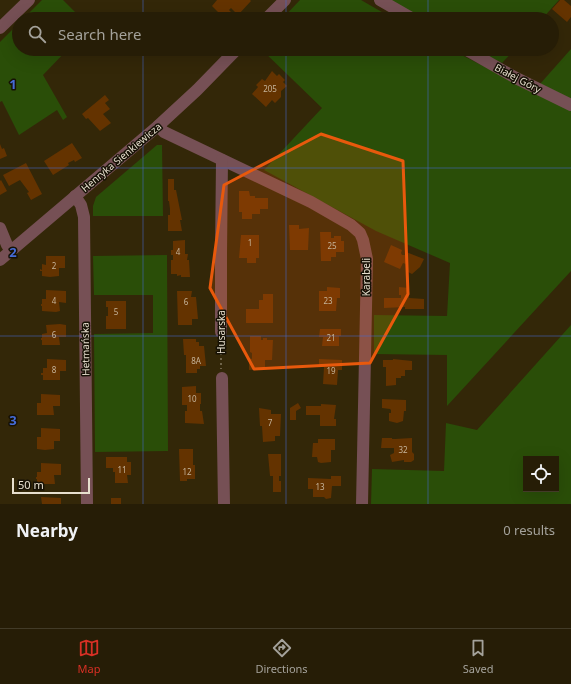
<!DOCTYPE html>
<meta charset="utf-8">
<style>
:root{--surface:#261d06;--page:#2e2610;--text:#f1f3f6;--muted:#a4a29b;--line:#423b28;--accent:#d93025}
body{margin:0;font-family:"Noto Sans",sans-serif;background:var(--page);color:var(--text)}
.controls{position:absolute;right:12px;bottom:12px;display:grid;overflow:hidden;border-radius:0px;box-shadow:0 4px 16px #0002}
.controls button{width:36px;height:36px;display:grid;place-items:center;padding:0;border:0;border-bottom:1px solid var(--line);background:var(--surface);color:var(--text);font:20px sans-serif}
.scale{position:absolute;left:12px;bottom:10px;width:78px;box-sizing:border-box;padding-left:4px;border:2px solid #e7dfce;border-top:0;font-size:11px;line-height:14px;white-space:nowrap;color:#e7dfce;-webkit-text-stroke:3px #161105;paint-order:stroke}
.list{margin:0;padding:0;list-style:none}
h2{display:flex;justify-content:space-between;align-items:center;height:52px;margin:0;padding:0 16px;font-size:17px}
h2 small{font-size:13px;font-weight:400;color:var(--muted)}
.icon{flex:none;width:22px;height:22px;fill:none;stroke:currentColor;stroke-width:2;stroke-linecap:round;stroke-linejoin:round}
.map{position:relative;flex:none;width:571px;height:504px;overflow:hidden}
.search{position:absolute;background:var(--surface);box-shadow:0 4px 16px #0002;left:12px;right:12px;top:12px;height:44px;display:flex;align-items:center;gap:10px;box-sizing:border-box;padding:0 14px;border-radius:22px;color:var(--muted);font-size:15px}
.sheet{height:124px;background:var(--surface)}
nav{display:flex;justify-content:space-around;align-items:center;box-sizing:border-box;height:56px;border-top:1px solid var(--line);background:var(--surface);font-size:11px;color:var(--muted)}
nav a{display:grid;justify-items:center;gap:2px}
nav .on{color:var(--accent)}
.map>svg:first-child{display:block}
.green{fill:#2a4e08;fill-rule:evenodd}
.building{fill:#643300}
.lines{fill:none;stroke-linecap:round;stroke-linejoin:round}
.path{stroke:#6f644a;stroke-width:2;stroke-dasharray:2 3;stroke-linecap:butt}
.minor{stroke:#765055;stroke-width:12}
.marked{fill:#e8590c;fill-opacity:0.2;stroke:#e8590c;stroke-width:3;stroke-linejoin:round}
.grid{fill:none;stroke:#456bd6;stroke-width:1;stroke-opacity:0.55}
.labels{text-anchor:middle;stroke-width:3;stroke-linejoin:round;paint-order:stroke}
.number-label{font-size:8px;fill:#c6b49a}
.street-label{font-size:10px;fill:#e7dfce;stroke:#161105}
.grid-label{font-size:13px;text-anchor:middle;font-weight:bold;fill:#456bd6;stroke:#161105;stroke-width:3;stroke-linejoin:round;paint-order:stroke}
</style>
<div class="map">
<svg width="571" height="504" viewBox="0 0 571 504">
<rect width="100%" height="100%" fill="#332708"/>
<g class="green">
<path d="M42,0h21l19,19h-59z"/>
<path d="M300,0h61l33,19h-112z"/>
<path d="M387,0h172l-17,19h-117z"/>
<path d="M19,23v26h49l-25,26 24,42 -4,3 -6,-10 -38,25 -17,-34 -2,1v-60z"/>
<path d="M261,49h189l121,62v160l-124,135v-51l-73,-1v-39l73,1 3,-53 -74,-32 -112,-61 58,-62z"/>
<path d="M484,49h31l-13,14 -20,-10z"/>
<path d="M571,49v50l-31,-15z"/>
<path d="M157,145h5l1,71h-70v-10l3,-9z"/>
<path d="M167,255l1,196 -73,1 -1,-118 59,-1v-38h-59l-1,-39z"/>
<path d="M571,325v179h-200l1,-35 72,2 2,-48 31,7zM526,459h30v30h-30z"/>
</g>
<g class="building">
<path d="M217,0h33l1,1 -13,14 -7,-7 -2,2 2,2 -6,7 -13,-13z"/>
<path d="M560,0h4l7,6v11l-4,5 -15,-13z"/>
<path d="M272,71l5,5 2,-2 6,6 -2,2 4,4 -6,5v6l-6,6 -3,-3 -6,7 -14,-13 6,-7 -2,-2 6,-6 3,2z"/>
<path d="M105,95l4,5 -4,3 5,6 -7,5 8,9 -11,8 -12,-13 -2,1 -4,-5z"/>
<path d="M72,143l10,15 -7,4 -1,-2 -6,3 1,2 -16,10 -9,-14z"/>
<path d="M0,144l2,5 2,-1 3,8 -7,3z"/>
<path d="M26,163l16,31 -11,6 -4,-7 2,-1 -9,-12 -11,6 -6,-11z"/>
<path d="M168,179h6v11h2l6,30h-2l2,11h-14v-16h2v-6l-1,-8h-1z"/>
<path d="M1,180l6,11 -7,4v-14z"/>
<path d="M239,191h10l1,5h5v2h13v11h-8v5h-8v5h-10v-7h-3z"/>
<path d="M289,225h10v4l10,-1 -1,22h-18z"/>
<path d="M320,232h11v6h3v-2h7v5h3v11h-8v5h-5v4h-10z"/>
<path d="M241,235h18v23h-3v5h-9v-5h-8z"/>
<path d="M185,240v14h3l-1,6h2l1,17h-9v-2l-4,1v-2h-6v-14h2v-5h-2v-5h2v-9z"/>
<path d="M391,245l11,5 -1,3 1,2h3l1,-3 18,7 -4,8 -8,7 -6,-3 2,-5 -2,-2 -3,-1 -3,6 -16,-7z"/>
<path d="M46,256h19v12h-6v8l-9,1 -8,-1v-5h-2v-2l2,1v-6l4,1z"/>
<path d="M327,287l13,1v10h-3l-1,13h-17v-20h8z"/>
<path d="M399,287l10,1v10l15,1v10h-19v-2l-21,1v-10h17v-3h-2z"/>
<path d="M46,290l20,1v12l-7,-1 1,9 -4,1 -14,-1v-5h-1v-2h1v-5h4z"/>
<path d="M177,291h15l-1,6h5l2,22h-6v6h-14z"/>
<path d="M263,294h10v29h-27v-14h13v-9h4z"/>
<path d="M106,301h20v28h-20v-13h2v-9h-2z"/>
<path d="M60,324l6,1v12h-7l1,8h-18v-5h-1v-2h1v-4l5,-1 -1,-8z"/>
<path d="M320,329h21v7h-2v10h-17l1,-9h-4z"/>
<path d="M250,336h11v4h2v-2h4v2h6l-1,20h-7v8l-16,2v-12l3,1v-6l-2,-1z"/>
<path d="M183,339h13v3h3v4h5l2,20h-6v3h-3v4h-11v-18h-2z"/>
<path d="M47,359l19,1v11h-6v9h-17v-5h-2v-2h2v-5h4z"/>
<path d="M319,359l23,1v10h-4l-1,15 -14,-1 1,-17h-5z"/>
<path d="M393,359l19,2v9h-7v6h-4v2h-5v7l-10,1v-19h-3v-7h10z"/>
<path d="M196,386v7h5v11h-1v7h2l2,13 -19,-1v-12h2v-6h-5v-18z"/>
<path d="M41,394l19,1v11h-7l1,9h-17v-12h4z"/>
<path d="M382,399l24,1v11h-2l-1,10 -6,2 -8,-2v-8h2v-3l-1,-1 -8,-1z"/>
<path d="M298,403l3,5 -5,3v9h-6v-12z"/>
<path d="M321,404l15,1 -2,14h2v7h-16v-11h-14v-9h15z"/>
<path d="M259,408l12,2v4h10l-1,22h-5v5l-12,1 -1,-16h-2z"/>
<path d="M41,428l19,1v12h-6v8l-9,1 -8,-1v-12h4z"/>
<path d="M382,438h10v1h3l17,-1v14l2,2v6l-3,2h-7v-2l-12,2 -2,-7 4,-2v-5h-13z"/>
<path d="M318,439h17v11h-4v12l-10,1 -3,-1 -1,-5h-5l1,-14h5z"/>
<path d="M179,449h14v16h2v14h-8v2h-7z"/>
<path d="M268,454h13v22h-2v5h2v11h-8v-16h-3z"/>
<path d="M106,457h21v5h4v13h-4l1,8h-13v-11h-2v-4h-7z"/>
<path d="M41,463l20,1v11h-7l1,9h-18v-5h-1v-2h1v-5h4z"/>
<path d="M331,476h10v10h-9l-1,12 -5,1 -2,-2h-11v-8h-5v-11l23,1z"/>
<path d="M41,497l20,1v6h-19z"/>
<rect x="111" y="498" width="10" height="6"/>
</g>
<g class="lines">
<path class="path" d="M221,343v26"/>
<g class="minor">
<path d="M380,0l33,19"/>
<path d="M266,19l19,-19"/>
<path d="M0,28l29,-28"/>
<path d="M465,49l51,29 55,27"/>
<path d="M158,126l6,6 147,70 40,23 9,8 3,7 4,19 -5,245"/>
<path d="M75,196l6,9 3,12 3,287"/>
<path d="M0,228l7,17 4,6"/>
<path d="M0,260l158,-134 39,-36 40,-41"/>
<path d="M221,332v-78l1,-94"/>
<path d="M222,378l2,126"/>
</g>
</g>
<path class="marked" d="M321,134l82,27 5,133 -38,69 -116,6 -44,-81 14,-103z"/>
<path class="grid" d="M143,0v19M286,0v19M428,0v19M143,49v455M286,49v455M428,49v455M0,168h571M0,336h571"/>
<g class="labels">
<g class="number-label">
<text x="270" y="92">205</text>
<text x="250" y="246">1</text>
<text x="332" y="249">25</text>
<text x="178" y="255">4</text>
<text x="54" y="269">2</text>
<text x="54" y="304">4</text>
<text x="328" y="304">23</text>
<text x="186" y="305">6</text>
<text x="116" y="315">5</text>
<text x="54" y="338">6</text>
<text x="331" y="341">21</text>
<text x="196" y="364">8A</text>
<text x="54" y="373">8</text>
<text x="331" y="374">19</text>
<text x="192" y="402">10</text>
<text x="270" y="426">7</text>
<text x="403" y="453">32</text>
<text x="122" y="473">11</text>
<text x="187" y="475">12</text>
<text x="320" y="490">13</text>
</g>
<g class="street-label">
<text transform="translate(518 78) rotate(28)" y="4">Białej Góry</text>
<text transform="translate(121 157) rotate(-40)" y="4">Henryka Sienkiewicza</text>
<text transform="translate(366 277) rotate(-90)" y="4">Karabeli</text>
<text transform="translate(221 332) rotate(-90)" y="4">Husarska</text>
<text transform="translate(85 349) rotate(-91)" y="4">Hetmańska</text>
</g>
</g>
<g class="grid-label">
<text x="13" y="89">1</text>
<text x="13" y="257">2</text>
<text x="13" y="425">3</text>
</g>
</svg>
<div class="controls">
<button><svg class="icon" aria-label="locate" viewBox="0 0 24 24"><circle cx="12" cy="12" r="6"/><path d="M12 2v4M12 18v4M2 12h4M18 12h4"/></svg></button>
</div>
<div class="scale">50 m</div>
<div class="search"><svg class="icon" aria-label="search" viewBox="0 0 24 24"><circle cx="10" cy="10" r="6"/><path d="M15 15l6 6"/></svg>Search here</div>
</div>
<section class="sheet">
<h2>Nearby<small>0 results</small></h2>
<ul class="list">
</ul>
</section>
<nav>
<a class="on"><svg class="icon" aria-label="map" viewBox="0 0 24 24"><path d="M3 6l6-2 6 2 6-2v14l-6 2-6-2-6 2zM9 4v14M15 6v14"/></svg>Map</a>
<a><svg class="icon" aria-label="directions" viewBox="0 0 24 24"><path d="M12 3l9 9-9 9-9-9zM9 14v-3h6M13 9l2 2-2 2"/></svg>Directions</a>
<a><svg class="icon" aria-label="saved" viewBox="0 0 24 24"><path d="M7 4h10v16l-5-4-5 4z"/></svg>Saved</a>
</nav>
